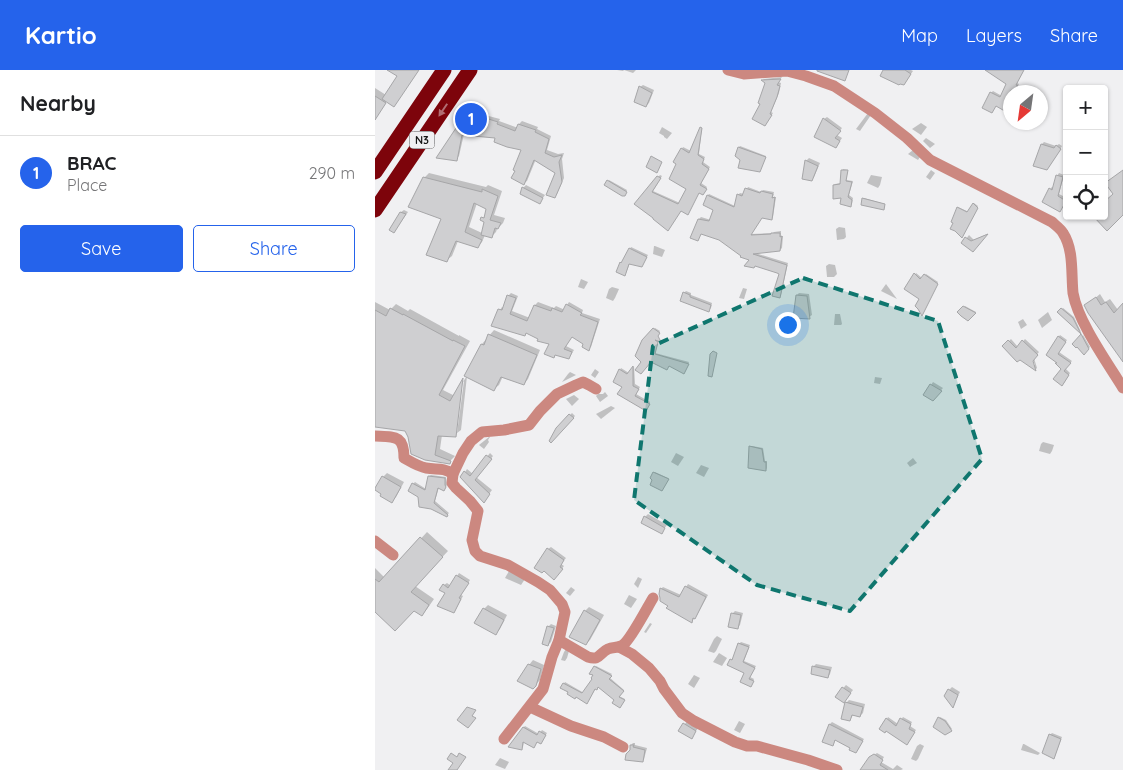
<!DOCTYPE html>
<meta charset="utf-8">
<style>
:root{--surface:#fff;--page:#f6f6f6;--text:#202124;--muted:#757577;--line:#e0e0e0;--accent:#2563eb}
body{margin:0;font-family:Quicksand,sans-serif;background:var(--page);color:var(--text)}
.controls{position:absolute;right:15px;top:15px;display:grid;overflow:hidden;border-radius:5px;box-shadow:0 1px 4px #0004}
.controls button{width:45px;height:45px;display:grid;place-items:center;padding:0;border:0;border-bottom:1px solid var(--line);background:var(--surface);color:var(--text);font:25px sans-serif}
.compass{position:absolute;left:628px;top:15px;width:45px;height:45px;border-radius:50%;background:var(--surface);box-shadow:0 1px 4px #0004;rotate:209deg}
.you{position:absolute;left:412px;top:254px;width:18px;height:18px;margin:-12px;border:4px solid #fff;border-radius:50%;background:#1a73e8;box-shadow:0 0 0 8px #1a73e833}
.badge{display:grid;place-items:center;width:32px;height:32px;border-radius:50%;background:var(--accent);color:#fff;font-size:16px;font-weight:700}
.pin{position:absolute;translate:-50% -50%;border:2px solid #fff;box-shadow:0 1px 5px #0006}
.list{margin:0;padding:0;list-style:none}
h2{display:flex;justify-content:space-between;align-items:center;height:65px;margin:0;padding:0 20px;font-size:21px}
h2 small{font-size:16px;font-weight:400;color:var(--muted)}
.list li{display:grid;grid-template-columns:32px 1fr auto;gap:15px;align-items:center;box-sizing:border-box;height:75px;padding:0 20px;border-top:1px solid var(--line)}
.list b{display:block;font-size:19px;white-space:nowrap}
.list p{margin:0;font-size:16px;white-space:nowrap;color:var(--muted)}
.list em{font-size:16px;font-style:normal;color:var(--muted)}
.actions{display:flex;gap:10px;padding:15px 20px}
.actions a{flex:1;padding:11px 0;border:1px solid var(--accent);border-radius:5px;text-align:center;font-size:18px;color:var(--accent)}
.actions .main{background:var(--accent);color:#fff}
.icon{flex:none;width:28px;height:28px;fill:none;stroke:currentColor;stroke-width:2;stroke-linecap:round;stroke-linejoin:round}
.map{position:relative;flex:none;width:748px;height:700px;overflow:hidden}
header{display:flex;align-items:center;gap:30px;box-sizing:border-box;height:70px;padding:0 25px;background:var(--accent);color:#fff}
header strong{font-size:24px}
nav{display:flex;gap:28px;margin-inline-start:auto;font-size:18px}
main{display:flex}
aside{flex:1;background:var(--surface)}
.map>svg:first-child{display:block}
.shadow{fill:#0003;fill-rule:evenodd}
.building{fill:#cfcfd1;stroke:#a6a6a8}
.lines{fill:none;stroke-linecap:round;stroke-linejoin:round}
.minor{stroke:#cc8880;stroke-width:11}
.highway{stroke:#7d040b;stroke-width:15}
.oneway{fill:#b16e73}
.marked{fill:#0f766e;fill-opacity:0.2;stroke:#0f766e;stroke-width:4;stroke-dasharray:10 6;stroke-linejoin:round}
.labels{text-anchor:middle;stroke-width:4.5;stroke-linejoin:round;paint-order:stroke}
.shield{fill:#f0f0f2;stroke:#575758;stroke-width:1}
.shield-label{font-size:11px;font-weight:bold;fill:#161616}
</style>
<header>
<strong>Kartio</strong>
<nav><a>Map</a><a>Layers</a><a>Share</a></nav>
</header>
<main>
<aside>
<h2>Nearby<small></small></h2>
<ul class="list">
<li><span class="badge">1</span><div><b>BRAC</b><p>Place</p></div><em>290 m</em></li>
</ul>
<div class="actions"><a class="main">Save</a><a>Share</a></div>
</aside>
<div class="map">
<svg width="748" height="700" viewBox="0 0 748 700">
<rect width="100%" height="100%" fill="#f0f0f2"/>
<g class="shadow">
<path d="M15,0h29l-32,31 -12,17v-30l11,7 12,-19z"/>
<path d="M242,0h19l-3,3 -9,-3 -1,1z"/>
<path d="M509,0h27l2,1 -7,10z"/>
<path d="M612,0h37l-7,13 2,1 -4,8h2h-6v17l-20,-16 2,-2 9,5 5,-12z"/>
<path d="M407,7l-4,5 3,1 -2,10 -8,19 2,1 -8,12 -3,-21 5,-21 -4,-3 1,-1z"/>
<path d="M268,15l11,5 -5,13 -3,3 -6,-19z"/>
<path d="M100,33l6,11 19,5 -1,2 19,7 1,-4 3,-3 16,6 -1,2 14,7 -4,14 11,4 6,-1 -2,6 2,19 -7,16 -3,3 2,-24 -20,-14 -9,22 -3,2 -1,-34 -26,-12 -33,-3 -5,22 -3,3 -18,-2z"/>
<path d="M493,43l3,2 -9,13 -2,3 -4,-2z"/>
<path d="M452,47l15,11 -5,7 5,3 -6,9 -12,-28z"/>
<path d="M546,53l6,4 -6,8 -9,-6z"/>
<path d="M287,57l10,6 -5,6 -3,-2v-1l-5,-3z"/>
<path d="M327,57l-3,27 6,3 -2,5 7,5 -9,16 6,4 -3,5h-5l-18,18 -26,8 -19,-14 24,-29 2,1 -9,15 27,12 8,-14 -10,-25 -3,-2 8,-15 8,4z"/>
<path d="M551,68l9,6 -5,4 -7,-7z"/>
<path d="M669,72l12,4 3,-2 3,2 -13,21 -7,-23z"/>
<path d="M365,76l26,10 -5,13 -19,-10 -3,-12z"/>
<path d="M538,80l7,7 -2,3 -10,-6z"/>
<path d="M434,88l11,5 -6,14 -3,3 -5,-19z"/>
<path d="M468,99l5,1 -2,10 7,1 -4,14 4,3 -1,6 -1,1 -9,-8 -8,-12 1,-1 6,-1 1,-12z"/>
<path d="M556,100l4,3 -5,7 -4,-3z"/>
<path d="M54,103l57,14 2,-2 14,6 -8,24 11,3 -2,5 -6,6 -1,3 -5,5 -6,-2 -3,7 -5,5 -19,-6 -6,15 -5,4 -5,-42 -18,-40zM102,133l11,5 -1,5 -5,7 3,1 -3,12 -13,-6z"/>
<path d="M684,103l5,2 -5,19 8,4 -5,10 -12,-19 2,-2 2,1 3,-12z"/>
<path d="M496,105l11,2 -2,8 -2,3 -11,-5z"/>
<path d="M234,110l18,10 -2,4 -17,-13z"/>
<path d="M151,115l19,10 -5,7 -17,-14z"/>
<path d="M373,117l13,5 2,-2 11,2 -1,5h3l-3,20 -1,2 -10,-3 -11,18 22,-1 1,-1 7,-1v5h2l-1,12 -2,2 -25,3 33,10 -7,32 -2,2 2,-24 -26,-8 -4,-5 -52,-41 2,-2 10,3 4,-10 -7,-15 1,-1 26,12 3,-11 2,-2 4,1z"/>
<path d="M489,128l21,6 -1,4 -21,-9z"/>
<path d="M599,133l4,3 -15,30 -5,-28v-1l11,5z"/>
<path d="M29,140l4,2 -12,17 5,-17z"/>
<path d="M464,157l6,1 1,9 -2,2 -7,1 -1,-11z"/>
<path d="M612,164l-12,13 -12,-4 6,-8 5,5z"/>
<path d="M279,176h1l10,4 -3,7 -9,-3z"/>
<path d="M256,177l17,8 -5,9 -13,-1 -4,10 -8,-2 3,-8 2,-1z"/>
<path d="M454,194l6,1 2,9 -3,3h-7l-1,-11z"/>
<path d="M541,203l6,5 4,-4 12,8 -15,31 -3,-15 -14,-10z"/>
<path d="M206,209l7,3 -4,7 -6,-2z"/>
<path d="M511,214l11,15 -16,-8z"/>
<path d="M237,217l7,2 -4,9 -2,3 -7,-3 3,-9z"/>
<path d="M368,218l4,1 -3,10 -5,-1z"/>
<path d="M311,221l5,2v2l21,8 -1,5 -2,2 -25,-17z"/>
<path d="M136,223l7,3 -6,15 18,7 5,-13 3,-3 16,6 2,-2 9,4 2,-5 2,-3 14,8 -1,3 18,6 -9,28 -3,2 -3,-5 -13,-8 -6,10 8,4 -3,5 -3,3 -12,-4 -3,3 -2,-14 -11,-4 -40,-29 2,-3 2,1 4,-12z"/>
<path d="M424,223l10,1 3,21 -3,2 -12,-22z"/>
<path d="M725,224l5,8 5,-3 8,11 5,-5v49l-3,2 -29,-39 -5,-11z"/>
<path d="M0,232l15,8 6,-6 12,7 2,-2 49,27v-1l11,6 -27,49 12,6 -13,39 -2,14 15,7 -6,6 -23,-3 -20,-29 -31,-4z"/>
<path d="M590,236l11,6 -9,7 -8,-7z"/>
<path d="M688,238l11,9 7,15 -22,-20z"/>
<path d="M673,242l4,8 -10,8 -4,-8z"/>
<path d="M460,244h5l2,10 -1,1h-7z"/>
<path d="M648,249l4,6 -6,4 -3,-7z"/>
<path d="M280,258l5,3 -2,3 3,6 -5,-10 3,10 -4,13 34,9 -4,9 -16,-7 -18,-4 -9,2 1,-22z"/>
<path d="M119,260l46,20 -12,29 -4,5 -21,-8 -4,9 -5,4 -27,-13 -6,54 -4,3 7,-52 -2,2 5,-7h-2l17,-32z"/>
<path d="M685,265l7,5 -8,12 13,9 -7,7 5,5 -6,10 -1,-15 -5,-6 -11,-8z"/>
<path d="M708,265l7,12 -6,6 -10,-9z"/>
<path d="M636,269l7,8 7,-8 14,13 -5,6 3,10 -1,1 -32,-23zM656,285l4,10h-2z"/>
<path d="M259,296l1,18 5,3 -4,7 14,8 -3,6 -23,-21 -4,-17 1,-2 8,5z"/>
<path d="M220,299l4,3 -4,6 -4,-3z"/>
<path d="M195,302l6,3 -14,7 6,-8z"/>
<path d="M500,307l7,1 -2,6 -6,-1z"/>
<path d="M558,312l10,6 -8,9 -4,-12z"/>
<path d="M230,322l3,4 -8,6 -4,-6 2,-2h5z"/>
<path d="M199,325l5,4 -7,7 -6,-7z"/>
<path d="M236,336l4,2 -14,11 -5,-5z"/>
<path d="M197,343l3,3 -24,25 6,-12z"/>
<path d="M114,367h1l-2,3 1,2 -5,7 -5,-4z"/>
<path d="M668,372l11,3 -2,6 -2,3 -11,-3 2,-7z"/>
<path d="M377,376l11,2 2,13h2v7l-1,2 -15,-23z"/>
<path d="M115,383l3,3 -17,21 16,13 -6,8 -24,-21 5,-8 6,5z"/>
<path d="M301,383l8,4 -6,9 -7,-4z"/>
<path d="M538,388l4,5 -7,4 -3,-4z"/>
<path d="M326,395l8,3 -5,9 -8,-4z"/>
<path d="M280,402l13,6 -6,10 -8,-15z"/>
<path d="M12,403l17,9 -8,15 -4,4 -9,-24z"/>
<path d="M56,405l15,2 1,8 -2,3 -6,-1 -4,14 14,12 -2,2 -28,-19 -6,-12 2,-2 11,7 3,-13z"/>
<path d="M273,444l19,11 -6,8 -16,-16z"/>
<path d="M52,462l21,19 -33,35 19,13 -7,10 -5,5 -8,-5 -39,1v-42l10,10z"/>
<path d="M176,477l15,11 -5,6 3,2 -8,10 -8,-27z"/>
<path d="M134,501l16,8 -4,6 -16,-7z"/>
<path d="M84,503l11,7 -9,15 2,1 -7,13 -2,3 -10,-27 3,-2 4,3z"/>
<path d="M263,507l4,2 -4,9 -4,-4z"/>
<path d="M313,514l20,11 -11,20 -5,6 -22,-16 -9,-16 2,-2 18,8z"/>
<path d="M196,517l4,3 -5,6 -4,-3z"/>
<path d="M254,525l8,4 -6,9 -7,-4z"/>
<path d="M113,535l19,10 -7,14 -4,4 -12,-24z"/>
<path d="M214,537l15,8 -14,25 -4,4 -1,-33z"/>
<path d="M360,541l8,2 -3,12 -3,3 -4,-15z"/>
<path d="M275,553l2,1 -6,9 -2,-1z"/>
<path d="M176,554l5,2 -5,16 -3,3v-18z"/>
<path d="M342,566l5,3 -6,12 -2,2 -6,-2 6,-12z"/>
<path d="M366,572l9,3 -6,16 12,5 -6,11 4,2 -4,7 -5,-13 -14,-13 2,-2 1,1 5,-15z"/>
<path d="M191,579l3,2 -2,7 -2,3 -4,-1 3,-8z"/>
<path d="M344,583l8,5 -5,8 -9,-4z"/>
<path d="M158,590l11,5 -4,15 -7,8 -4,-23z"/>
<path d="M441,594l16,3 -2,7 -2,3 -16,-4 2,-7z"/>
<path d="M221,596l16,8 -3,3 15,13 -5,6 6,3 -4,6 -23,-19 -2,2 -8,13 -26,-14 3,-5 19,11 10,-14 1,-12z"/>
<path d="M319,605l6,3 -6,10 -6,-4z"/>
<path d="M471,615l7,5 -7,9 -10,-3z"/>
<path d="M577,617l8,5 -7,14 -4,-16z"/>
<path d="M474,630l16,4 -2,9 -3,3 -7,-2 -1,3 -2,3 -4,-17z"/>
<path d="M513,647l10,7 5,-7 9,5 -2,4 6,4 -8,12 -21,-23z"/>
<path d="M565,647l6,3 6,9 -7,4 -6,-15z"/>
<path d="M312,651l11,7 -4,6 -14,-3z"/>
<path d="M364,651l6,3 -5,9 -6,-3z"/>
<path d="M457,652l32,17 -8,13 -4,-4 -16,-9 -3,6 -9,-3 6,-18z"/>
<path d="M150,656l14,8 3,-4 5,3 -5,8h-4l-4,5 -10,-5 -1,6 -2,2 2,-21z"/>
<path d="M677,663l10,4 -7,19 -2,2 -3,-23z"/>
<path d="M258,673h2v2l12,3 -3,11 -2,2 -11,-11v-5z"/>
<path d="M545,674l4,2 -6,13 -2,2 -5,-2 6,-13z"/>
<path d="M648,674h1l16,9 -2,2 -17,-5z"/>
<path d="M502,683l7,4 -3,5 12,7 4,-4 6,4 -2,1h-37l6,-12z"/>
<path d="M125,688l9,4 -4,7 -10,-4z"/>
</g>
<g class="building">
<path d="M12,0h32l-25,37 -12,-8 15,-23z"/>
<path d="M442,0h32l-4,11 -28,-10z"/>
<path d="M508,0h22l6,4 -7,11 -4,-1 -1,1 -19,-9z"/>
<path d="M610,0h39l-8,15 2,1 -3,6 -4,-2v19l-3,4 -12,-7 -4,7 -10,-5 8,-16 10,5 6,-13z"/>
<path d="M406,9l-4,6 3,1 -3,11 -7,17 2,1 -7,11 -13,-7 8,-15 -2,-1 7,-20 -4,-3z"/>
<path d="M264,16l13,7 -6,14 -12,-5z"/>
<path d="M0,26l11,7 -11,17z"/>
<path d="M97,34l7,12 19,6 -1,2 18,7 3,-7 18,6 -1,2 14,7 -4,14 9,4 8,-2 -3,7 3,20 -7,16 -9,-3 9,-22 -21,-13 -10,25 -13,-7 4,-7 -2,-1 8,-20 -14,-3 -13,-5 1,-4 -33,-3 -5,26 -21,-3z"/>
<path d="M448,48l18,13 -6,7 5,3 -4,7 -22,-11z"/>
<path d="M325,57l2,1 -4,27 6,4 -2,5 7,5 -9,16 7,4 -4,6 -4,-2 -11,22 -7,-4 -13,20 -15,-12v-1l-19,-14 23,-28 4,2 -9,14 26,12 8,-15 -17,-10 7,-15 -3,-2 8,-14 8,5z"/>
<path d="M666,74l13,4 2,-3 5,4 -14,21 -14,-4z"/>
<path d="M363,77l28,10 -6,15 -22,-4 2,-8 -5,-4z"/>
<path d="M276,86l11,6 -5,11 -11,-6z"/>
<path d="M430,90l13,6 -6,15 -10,-2z"/>
<path d="M466,100h7l-2,11 6,1 -4,15 4,3 -1,7 -11,-3 1,-6 -8,1v-14l7,-1z"/>
<path d="M748,100v45l-16,16 -14,-15h11v-14l9,-8 -8,-11z"/>
<path d="M681,105l7,2 -5,19 8,5 -6,11 -18,-10 7,-14 3,2z"/>
<path d="M48,107l59,15v-3l16,7 -8,24 11,3 -3,6 -3,-1 -3,10 -11,-3 3,-13 -4,-2 1,-3 3,1 2,-9 -12,-6 -9,29 17,8 -4,8 -22,-7 -9,21 -21,-7 15,-36 -33,-12z"/>
<path d="M232,110l20,12 -2,4h-3l-18,-11z"/>
<path d="M147,117l21,11 -3,6 -20,-10z"/>
<path d="M370,118l15,5 1,-2 12,3 -1,4 3,-1 -3,23 -10,-2 -11,17 20,-1v-1h9v4l2,-1 -2,15 -27,3 34,11 -7,33 -8,-2 7,-22 -2,-1 -22,-7 -1,2 -10,-2 5,-6 -9,-3 1,-1 -22,-16 -18,-6 -3,7 -8,-3 8,-19 11,2 4,-11 -10,-5 4,-10 27,12 3,-13 5,2z"/>
<path d="M487,128l23,6 -1,6 -23,-5z"/>
<path d="M598,133l5,5 -16,30 -7,-7 -5,-2 3,-6 -2,-1 6,-15 10,5z"/>
<path d="M25,142l6,2 -12,19 -5,-3z"/>
<path d="M613,164l-15,18 -12,-9 4,-6 6,4z"/>
<path d="M254,178l18,9 -5,10 -13,-3 -4,12 -9,-4 4,-10 1,1z"/>
<path d="M539,203l6,6 4,-5 14,10 -16,32 -4,-7 -3,-3 4,-7 -15,-10z"/>
<path d="M308,222l7,3v2l21,8 -2,7 -29,-11z"/>
<path d="M132,225l9,3 -6,16 17,7 7,-16 17,6 1,-3 10,4 4,-8 16,9 -2,2 18,7 -9,29 -7,-4 1,-3 -11,-7 -8,12 8,3 -3,7 -14,-4 -1,3 -10,-4 5,-10 -12,-3 1,-2 -12,-6 -1,3 -34,-10 7,-17 4,1z"/>
<path d="M421,225l11,1 3,23 -17,-1z"/>
<path d="M721,227l5,8 5,-3 8,11 9,-10v59l-35,-49 -4,-8z"/>
<path d="M588,236l13,7 -8,8 -7,-5 -4,-4z"/>
<path d="M15,238l13,7v-1l50,27v-1l12,6 -26,49 11,6 13,-23 -7,59 -18,-1 -3,19 16,6 -1,3 -25,-4 -14,-6 -3,-17 -3,-6 -30,-4v-117l11,6z"/>
<path d="M686,238l12,10 8,16 -24,-22z"/>
<path d="M278,258l7,5 -2,3 3,6 -6,-2 3,2 -3,12 34,10 -5,10 -15,-8 -2,4 -16,-8 -10,12 -6,-4 6,-8 -6,-6 7,-16z"/>
<path d="M113,264l49,21 -13,30 -23,-8 -7,14 -30,-15 17,-32 3,1z"/>
<path d="M706,264l8,15 -5,6 -7,-8 -1,1 -4,-4z"/>
<path d="M683,266l8,6 -8,12 13,9 -7,8 5,4 -7,11 -9,-7 8,-10 -6,-6h2l-11,-8z"/>
<path d="M633,270l8,8 6,-8 16,15 -5,6 3,10 -16,-11 -3,2 -15,-16z"/>
<path d="M338,281l4,2 -5,24 -4,-1 2,-22z"/>
<path d="M258,296v20l6,3 -4,7 15,8 -4,7 -29,-17 5,-7 -9,-5 6,-13 8,5z"/>
<path d="M555,314l12,7 -9,10 -10,-6z"/>
<path d="M194,344l5,4 -23,25 -2,-2 7,-13z"/>
<path d="M374,376l13,3 2,13h2v9l-18,-3z"/>
<path d="M111,385l6,4 -17,21 15,14 -6,9 -24,-26 4,-6 6,5z"/>
<path d="M278,402l16,7 -7,12 -12,-6 2,-5 -2,-2z"/>
<path d="M7,406l19,11 -9,16 -12,-7 1,-2 -6,-4v-2z"/>
<path d="M53,406l17,2v7l1,2 -2,4 -6,-3 -4,15 14,12 -1,2 -16,-8 -12,-2 -1,-10 -10,-6 4,-8 13,7z"/>
<path d="M269,446l21,12 -3,6 -21,-11z"/>
<path d="M45,467l23,20 -32,35 18,13 -7,11 -8,-5 -19,20 -20,-19v-33l4,3z"/>
<path d="M172,478l17,12 -4,7 3,2 -9,11 -10,-9 -2,2 -8,-5z"/>
<path d="M81,505l13,8 -10,15 2,1 -7,14 -17,-7 8,-13 -6,-3 4,-6 5,4z"/>
<path d="M310,516l21,11 -11,22 -2,-1 -1,5 -26,-15 2,-2 -8,-5v-3l-1,-4 1,-6 19,9z"/>
<path d="M108,538l21,12 -8,15 -22,-12z"/>
<path d="M209,540l16,10 -14,25 -17,-8z"/>
<path d="M356,543l10,2 -3,14 -10,-2z"/>
<path d="M172,556l7,2 -6,18 -6,-2z"/>
<path d="M363,573l11,4 -6,15 12,6 -6,11 5,2 -3,6 -11,-5 4,-9 -17,-8 3,-6 2,1z"/>
<path d="M153,594l13,5 -5,17 -3,3 -16,-8z"/>
<path d="M219,596l18,10 -3,3 15,12 -5,6 6,3 -5,8 -8,-5 2,-3 -16,-13 -1,3 -2,-1 -8,15 -11,-7 -1,2 -8,-5 1,-2 -8,-4 3,-5 19,10 10,-14 -1,-1 2,-3 -4,-1z"/>
<path d="M437,596l18,4 -2,8 -17,-4z"/>
<path d="M467,617l9,6 -7,10 -9,-6z"/>
<path d="M573,619l10,6 -5,13 -9,-12z"/>
<path d="M470,632l18,5 -3,10 -8,-2 -2,6 -9,-2z"/>
<path d="M92,637l9,3 -4,6 4,2 -8,10 -11,-8z"/>
<path d="M563,647l7,4 7,10 -7,4 -12,-8z"/>
<path d="M511,648l10,8 4,-8 11,6 -2,5 6,3 -8,13 -21,-14 -1,2 -6,-4z"/>
<path d="M308,653l13,8 -4,8 -14,-8z"/>
<path d="M454,654l34,17 -7,12 -7,-3 1,-2 -15,-8 -2,6 -11,-4z"/>
<path d="M148,657l14,8 2,-4 7,4 -5,9 -4,-2 -3,6 -11,-6 -1,8 -14,-3z"/>
<path d="M674,664l12,5 -7,20 -12,-6z"/>
<path d="M255,675h4l-1,2 12,3 -2,12 -18,-2 1,-6 4,-4z"/>
<path d="M76,683l6,4 2,-4 7,4 -9,13h-9l5,-7 -6,-4z"/>
<path d="M499,684l9,6 -3,5 8,5h-28l9,-13z"/>
</g>
<g class="lines">
<g class="minor">
<path d="M353,0l16,4 43,-3 19,5 28,10 41,27 32,25 23,22 122,62c3,3 8,6 11,11 11,17 8,40 10,60 5,29 34,69 50,95"/>
<path d="M0,366c20,1 29,-1 29,22 7,4 15,9 22,10 12,2 16,-1 27,6l-1,9 4,5 14,13 8,10 -6,29 3,11 5,5 28,9 30,17 12,8 12,14 3,8 -6,28 -7,17 -9,32 -39,50"/>
<path d="M78,404l10,-21 8,-12 11,-9 22,-2 25,-5 11,-14 17,-17 19,-9 7,-3 6,3 7,4"/>
<path d="M0,471l18,14"/>
<path d="M184,570l29,17c12,4 11,-4 20,-8 5,-2 11,-1 15,-4 8,-6 24,-37 30,-47"/>
<path d="M244,577l13,7 17,14 11,13 4,8 18,24 12,8 41,21 12,4h10l51,14 29,10"/>
<path d="M155,637l41,19 33,11 19,10"/>
</g>
<g class="highway">
<path d="M0,102l69,-102"/>
<path d="M0,140l95,-140"/>
</g>
</g>
<defs><path id="oneway-solid" d="M-6-.8H1V-3.2L6.5 0L1 3.2V.8H-6Z" transform="scale(1.25)"/></defs>
<use class="oneway" href="#oneway-solid" transform="translate(68 40) rotate(124)"/>
<path class="marked" d="M428,208l135,43 44,138 -132,152 -93,-26 -123,-85 19,-154z"/>
<g class="labels">
<rect class="shield" x="34.5" y="61.5" width="25" height="17" rx="4"/>
<g class="shield-label">
<text x="47" y="74">N3</text>
</g>
</g>
</svg>
<div class="controls">
<button>+</button>
<button>−</button>
<button><svg class="icon" aria-label="locate" viewBox="0 0 24 24"><circle cx="12" cy="12" r="6"/><path d="M12 2v4M12 18v4M2 12h4M18 12h4"/></svg></button>
</div>
<svg class="compass" viewBox="-18 -18 36 36"><path d="M0-13l5 13h-10z" fill="#e53935"/><path d="M0 13l5-13h-10z" fill="#757577"/></svg>
<div class="you"></div>
<div class="pin badge" style="left:96px;top:49px">1</div>
</div>
</main>
